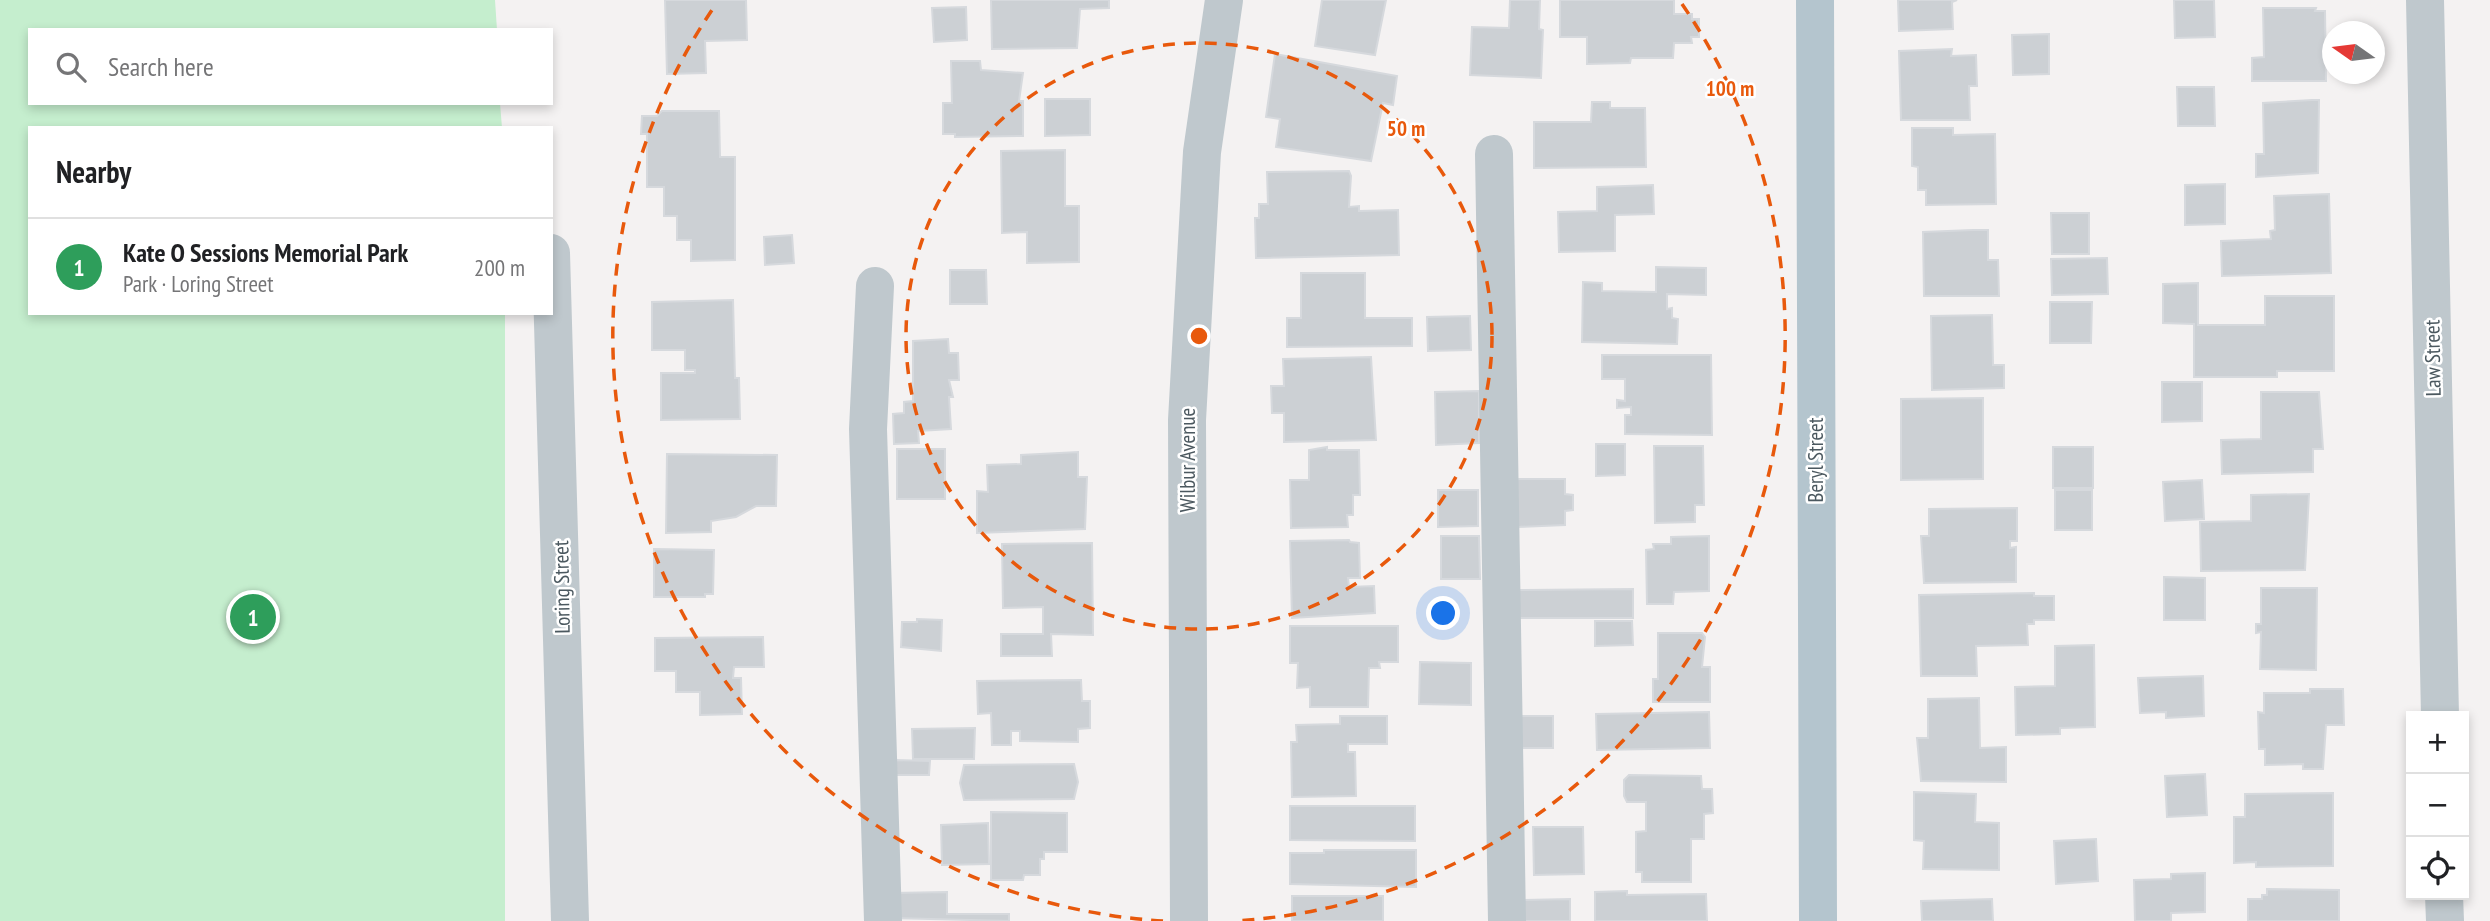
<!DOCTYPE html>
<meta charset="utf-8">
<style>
:root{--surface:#fff;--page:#f6f6f6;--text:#202124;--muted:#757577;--line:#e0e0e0;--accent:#2691db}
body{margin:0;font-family:"PT Sans Narrow",sans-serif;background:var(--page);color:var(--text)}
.controls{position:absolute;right:21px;bottom:21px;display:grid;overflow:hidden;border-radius:0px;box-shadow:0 4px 10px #0003}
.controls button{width:63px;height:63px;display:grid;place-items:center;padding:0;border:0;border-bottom:2px solid var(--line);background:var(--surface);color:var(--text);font:35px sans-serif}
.compass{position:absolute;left:2322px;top:21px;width:63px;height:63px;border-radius:50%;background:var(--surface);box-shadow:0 4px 10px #0003;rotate:284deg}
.you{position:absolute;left:1444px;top:614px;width:24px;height:24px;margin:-18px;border:5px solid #fff;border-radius:50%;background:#1a73e8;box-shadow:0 0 0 10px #1a73e833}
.badge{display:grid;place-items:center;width:46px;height:46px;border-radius:50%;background:var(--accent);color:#fff;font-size:23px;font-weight:700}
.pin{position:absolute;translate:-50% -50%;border:4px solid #fff;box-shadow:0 2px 7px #0006}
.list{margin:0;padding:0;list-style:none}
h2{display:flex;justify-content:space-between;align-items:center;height:91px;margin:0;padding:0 28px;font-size:30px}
h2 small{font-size:23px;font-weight:400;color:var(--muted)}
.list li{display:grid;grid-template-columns:46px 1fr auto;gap:21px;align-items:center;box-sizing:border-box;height:98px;padding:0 28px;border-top:2px solid var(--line)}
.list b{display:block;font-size:26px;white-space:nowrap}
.list p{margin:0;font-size:23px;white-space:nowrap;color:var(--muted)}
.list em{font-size:23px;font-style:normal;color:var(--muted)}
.icon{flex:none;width:38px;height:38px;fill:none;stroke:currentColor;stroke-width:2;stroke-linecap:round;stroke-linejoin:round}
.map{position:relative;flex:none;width:2490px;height:921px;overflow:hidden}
.search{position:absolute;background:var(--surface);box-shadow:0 4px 10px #0003;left:28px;top:28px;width:525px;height:77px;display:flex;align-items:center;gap:18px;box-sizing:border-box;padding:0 24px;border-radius:0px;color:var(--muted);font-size:26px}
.panel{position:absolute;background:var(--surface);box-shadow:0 4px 10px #0003;left:28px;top:126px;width:525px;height:189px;border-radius:0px}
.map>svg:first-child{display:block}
.green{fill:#c5eece}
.building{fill:#ccd0d4;stroke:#d6d9dd;stroke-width:2}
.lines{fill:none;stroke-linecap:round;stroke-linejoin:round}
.minor{stroke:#bfc8cd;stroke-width:38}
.major{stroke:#b4c5ce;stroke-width:38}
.ring{fill:none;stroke:#e8590c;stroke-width:3.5;stroke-dasharray:12 9}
.labels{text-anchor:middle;stroke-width:5;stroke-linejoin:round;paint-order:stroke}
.street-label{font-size:21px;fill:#4b585f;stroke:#fff}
.centre{fill:#e8590c;stroke:#fff;stroke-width:3.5}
.ring-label{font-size:21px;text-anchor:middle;font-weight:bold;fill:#e8590c;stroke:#fff;stroke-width:5;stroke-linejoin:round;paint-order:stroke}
</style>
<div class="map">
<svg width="2490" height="921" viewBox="0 0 2490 921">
<rect width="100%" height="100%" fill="#f4f2f2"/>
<path class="green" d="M0,0h495l2,30h-467v73h470l2,25h-472v185h475v608h-505z"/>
<g class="building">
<path d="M665,0h81l1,40 -42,1 1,32 -39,1z"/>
<path d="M991,0h118v8l-29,1 -3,39 -85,1z"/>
<path d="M1322,0h64l-11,55 -60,-9z"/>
<path d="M1510,0h30l-1,29 4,1 -2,48 -71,-3 2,-48 37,1z"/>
<path d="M1560,0h114v14h18v5h7v18h-8l1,6h-18l-1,15h-42l-1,5 -43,1v-27h-27z"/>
<path d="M1898,0h59l-5,2 1,27 -54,2z"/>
<path d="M2174,0h40l1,37 -40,1z"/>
<path d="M966,7l1,33 -33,2 -2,-34z"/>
<path d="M2263,8h53l-1,3h10l1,70h-74v-23l12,-1z"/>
<path d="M2049,34v40l-36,1 -1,-40z"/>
<path d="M1952,49l-1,7 25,-1 1,31h-8l1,34h-69l-2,-69z"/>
<path d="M1275,54l122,22 -4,29 -10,-2 -12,58 -95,-14 4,-28 -14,-2z"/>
<path d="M951,61h29l1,9 42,3 -4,28h4v35l-68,1v-3h-12v-31h9z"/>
<path d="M2177,87h37l1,39h-37z"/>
<path d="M1045,99h45v36l-45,1z"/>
<path d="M2312,100h7l-1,73 -62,4v-23h8l-1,-51z"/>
<path d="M1592,102h18v6h35l1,59 -112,1v-46h57z"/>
<path d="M662,111h57l1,46h15v103l-44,1v-21h-14v-24h-13v-29h-17v-53h-6l1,-18h15z"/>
<path d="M1912,128h41v7l42,-1 1,70 -70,1v-15h-8v-23l-6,-1z"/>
<path d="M1065,150v56h14v56l-52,1v-31l-25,1 -1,-82z"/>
<path d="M1349,171l2,5 -2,31 10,-1v5l39,-1 1,45 -143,3 -1,-40h4v-14h9l-1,-32z"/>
<path d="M2225,184v40l-40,1v-40z"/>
<path d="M1653,185l1,29 -39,1v36l-56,1 -1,-40 39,-1v-24z"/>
<path d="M2329,194l2,79 -109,3 -1,-35 50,-2 -1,-8 5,-1 -1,-34z"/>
<path d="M2051,213h38v41h-37z"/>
<path d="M1973,230h15v30h10l1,36h-75l-1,-64z"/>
<path d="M792,235l2,28 -29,2 -1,-28z"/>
<path d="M2107,258l1,36 -56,1 -1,-36z"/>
<path d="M1656,267l50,1v27l-39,-1v15l5,-1v10l6,1 -1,25 -95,-2 1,-60 19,1v8l54,1z"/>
<path d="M950,270h36l1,34h-37z"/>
<path d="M1301,273h64v45h47v28l-125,1v-29h14z"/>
<path d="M2198,283v42h67v-29h69v75h-57v6h-83v-53l-31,-1v-39z"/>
<path d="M733,300l2,78h4l1,41 -79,1v-47h34v-3h-10v-20h-33v-48z"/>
<path d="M2050,302h42l-1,41h-41z"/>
<path d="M1992,315l1,50h11v23l-72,2 -1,-74z"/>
<path d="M1470,316l1,34 -43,1 -1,-34z"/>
<path d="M948,339l1,14h9l1,27h-10l4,17h-4l2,32 -33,2 1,12 -25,1 -1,-30 11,-1v-11l9,-1v-60z"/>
<path d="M1602,355h109l1,80 -87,-1v-19h6v-8l-14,1v-8l8,1v-22h-23z"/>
<path d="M1371,357l5,83 -92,2v-29h-12l-1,-27h13l-1,-27z"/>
<path d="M2162,382h40v39l-40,1z"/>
<path d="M1479,391v52l-43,2 -1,-53z"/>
<path d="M2261,392h58l4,57h-10v23l-91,2 -1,-34 40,-1z"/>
<path d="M1983,398v81l-82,1v-81z"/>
<path d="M1596,444h29v31l-29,1z"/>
<path d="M1654,446h49l1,59h-9v17l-40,1z"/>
<path d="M1327,447v3h32l1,45h-7v20h-6l1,12 -57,1 -1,-48h19v-30z"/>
<rect x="2053" y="447" width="40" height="41"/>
<rect x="897" y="449" width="48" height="50"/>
<path d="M1078,452v25h9l-2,52 -108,4v-42l11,1 -1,-27 34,-1v-9z"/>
<path d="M667,454l110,1 -1,51h-20l-20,11 -25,4v11l-45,1z"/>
<path d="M1516,479h49v15l8,1v15l-8,1v14l-48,2z"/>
<path d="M2202,480l2,39 -39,2 -2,-39z"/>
<path d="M1438,490h40v36l-40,1z"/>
<rect x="2055" y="490" width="37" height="40"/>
<path d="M2309,494l-4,76 -104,1 -1,-49 51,-1v-26z"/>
<path d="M2017,508v33h-7v7l6,-1v35l-92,1 -3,-47h8v-27z"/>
<path d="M1441,536h38l1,43h-39z"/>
<path d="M1709,536v55l-35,1 -1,12h-26l-1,-54 8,-1 -1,-5h18v-7z"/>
<path d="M1349,540l1,2 9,1 1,35h-12l1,9 25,-1 1,27 -83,5 -2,-77z"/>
<path d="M1092,543l1,92 -42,-1 1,22h-51v-22h42v-27l-40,1 -1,-64z"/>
<path d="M654,549l60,1 -1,44h-8v3h-51z"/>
<path d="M2164,577l41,1v42h-41z"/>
<path d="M2261,588h56l-1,82 -56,-1 1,-37 -5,1v-9h5z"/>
<path d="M1633,589v29h-116v-28z"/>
<path d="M2034,593v3h20v24h-20v4h-7l1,21 -52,1 1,30h-56l-2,-81z"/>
<path d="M917,619l25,1 -1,31 -40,-4 1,-25h15z"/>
<path d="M1595,621h37l1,24 -38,1z"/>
<path d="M1290,626h108v36h-19l1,6h-11l-1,39h-58v-20l-13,1 1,-25h-8z"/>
<path d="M1658,633h44l3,4 -3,30h8v35h-57v-23h5z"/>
<path d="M763,637l1,30h-30l-1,11h8l1,36 -42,1v-23h-24v-21h-21v-33z"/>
<path d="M2094,645l1,82 -35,1v6l-44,1 -1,-48 40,-1v-40z"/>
<path d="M1420,662l51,1v42l-52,-1z"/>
<path d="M2203,676l1,40 -38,2v-6l-26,1 -2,-35z"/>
<path d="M1081,680l1,21h8v27l-12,1v13l-58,-1v-10h-9v14h-19l-1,-32 -13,1 -1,-33z"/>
<path d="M2310,689h33l1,36h-18l-3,44h-20v-5l-38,1v-16h-6l-1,-37 6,1v-20h46z"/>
<path d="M1979,698l1,50 26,-1v35l-85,-1 -4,-43h11v-39z"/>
<path d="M1709,712l1,36 -113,2 -1,-36z"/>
<path d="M1340,716h47v28h-39v8h7l1,44 -64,1 -1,-55h6l-1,-17 44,-1z"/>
<path d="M1514,716h39v32h-40z"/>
<path d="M975,728l-1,31h-61l-1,-30z"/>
<path d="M894,760l36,1 -1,14h-35z"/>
<path d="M1074,764l4,18 -4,17 -110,1 -4,-17 4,-18z"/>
<path d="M2205,774l2,41 -40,2 -2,-41z"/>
<path d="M1629,775l72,1 1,13h10l1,24 -9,1v25h-13v43h-49v-10h-6v-40l10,-1v-29h-19l-3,-6v-16z"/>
<path d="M1914,792l62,2 -1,28 24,1v47l-76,-1 1,-28 -10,-1z"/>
<path d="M2333,793v73l-77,1v-5l-22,1v-46h11v-23z"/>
<path d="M1290,806h125v35l-125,-1z"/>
<path d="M991,812l76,1v39h-23v7h-4v16h-16l-1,5h-32z"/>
<path d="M988,823l1,41 -47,1 -1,-40z"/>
<path d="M1533,827h50l1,47 -50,1z"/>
<path d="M2096,839l2,42 -42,3 -2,-43z"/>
<path d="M1324,850h92v37l-126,-3v-31h34z"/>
<path d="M2205,873v39l-34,1v8h-36l-1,-41 37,-1v-5z"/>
<path d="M2267,889l72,1v31h-91v-22h14v-4h5z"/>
<path d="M1627,891v4l79,-1 1,27h-112v-29z"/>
<path d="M947,892v22h62v7l-117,-3v-25z"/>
<rect x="1292" y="896" width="91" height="25"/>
<path d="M1570,899v22h-46v-21z"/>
<path d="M1992,899l1,22h-71l-1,-20z"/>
</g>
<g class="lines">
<g class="minor">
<path d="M2425,0l15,716"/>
<path d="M1494,154l13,767"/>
<path d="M551,253l19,668"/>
<path d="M875,286l-7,143 15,492"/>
<path d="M2444,895l1,26"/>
<path d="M1189,921l-2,-501 15,-268 22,-152"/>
</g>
<path class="major" d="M1815,0l3,921"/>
</g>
<g class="ring">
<circle cx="1199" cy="336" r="293"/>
<path d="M1163 921A586 586 0 0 1 716 4M1682 4A586 586 0 0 1 1235 921"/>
</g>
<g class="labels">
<g class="street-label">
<text transform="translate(2433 358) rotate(-91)" y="7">Law Street</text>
<text transform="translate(1188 460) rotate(-90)" y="7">Wilbur Avenue</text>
<text transform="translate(1816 460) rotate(-90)" y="7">Beryl Street</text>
<text transform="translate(562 587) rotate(-91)" y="7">Loring Street</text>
</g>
</g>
<circle cx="1199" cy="336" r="10" class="centre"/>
<g class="ring-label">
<text x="1730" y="96">100 m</text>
<text x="1406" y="136">50 m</text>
</g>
</svg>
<div class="controls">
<button>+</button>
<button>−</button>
<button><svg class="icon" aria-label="locate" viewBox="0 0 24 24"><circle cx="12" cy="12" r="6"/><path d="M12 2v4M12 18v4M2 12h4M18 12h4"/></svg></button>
</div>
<svg class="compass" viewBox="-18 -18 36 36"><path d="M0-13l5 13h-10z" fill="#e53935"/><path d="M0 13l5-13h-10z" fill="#757577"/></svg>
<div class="you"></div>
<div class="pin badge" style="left:253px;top:617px;background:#2e9e5b">1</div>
<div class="search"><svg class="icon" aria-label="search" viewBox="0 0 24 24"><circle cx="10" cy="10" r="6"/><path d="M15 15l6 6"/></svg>Search here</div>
<section class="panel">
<h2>Nearby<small></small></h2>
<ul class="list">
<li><span class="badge" style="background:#2e9e5b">1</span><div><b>Kate O Sessions Memorial Park</b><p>Park · Loring Street</p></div><em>200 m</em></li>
</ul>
</section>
</div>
